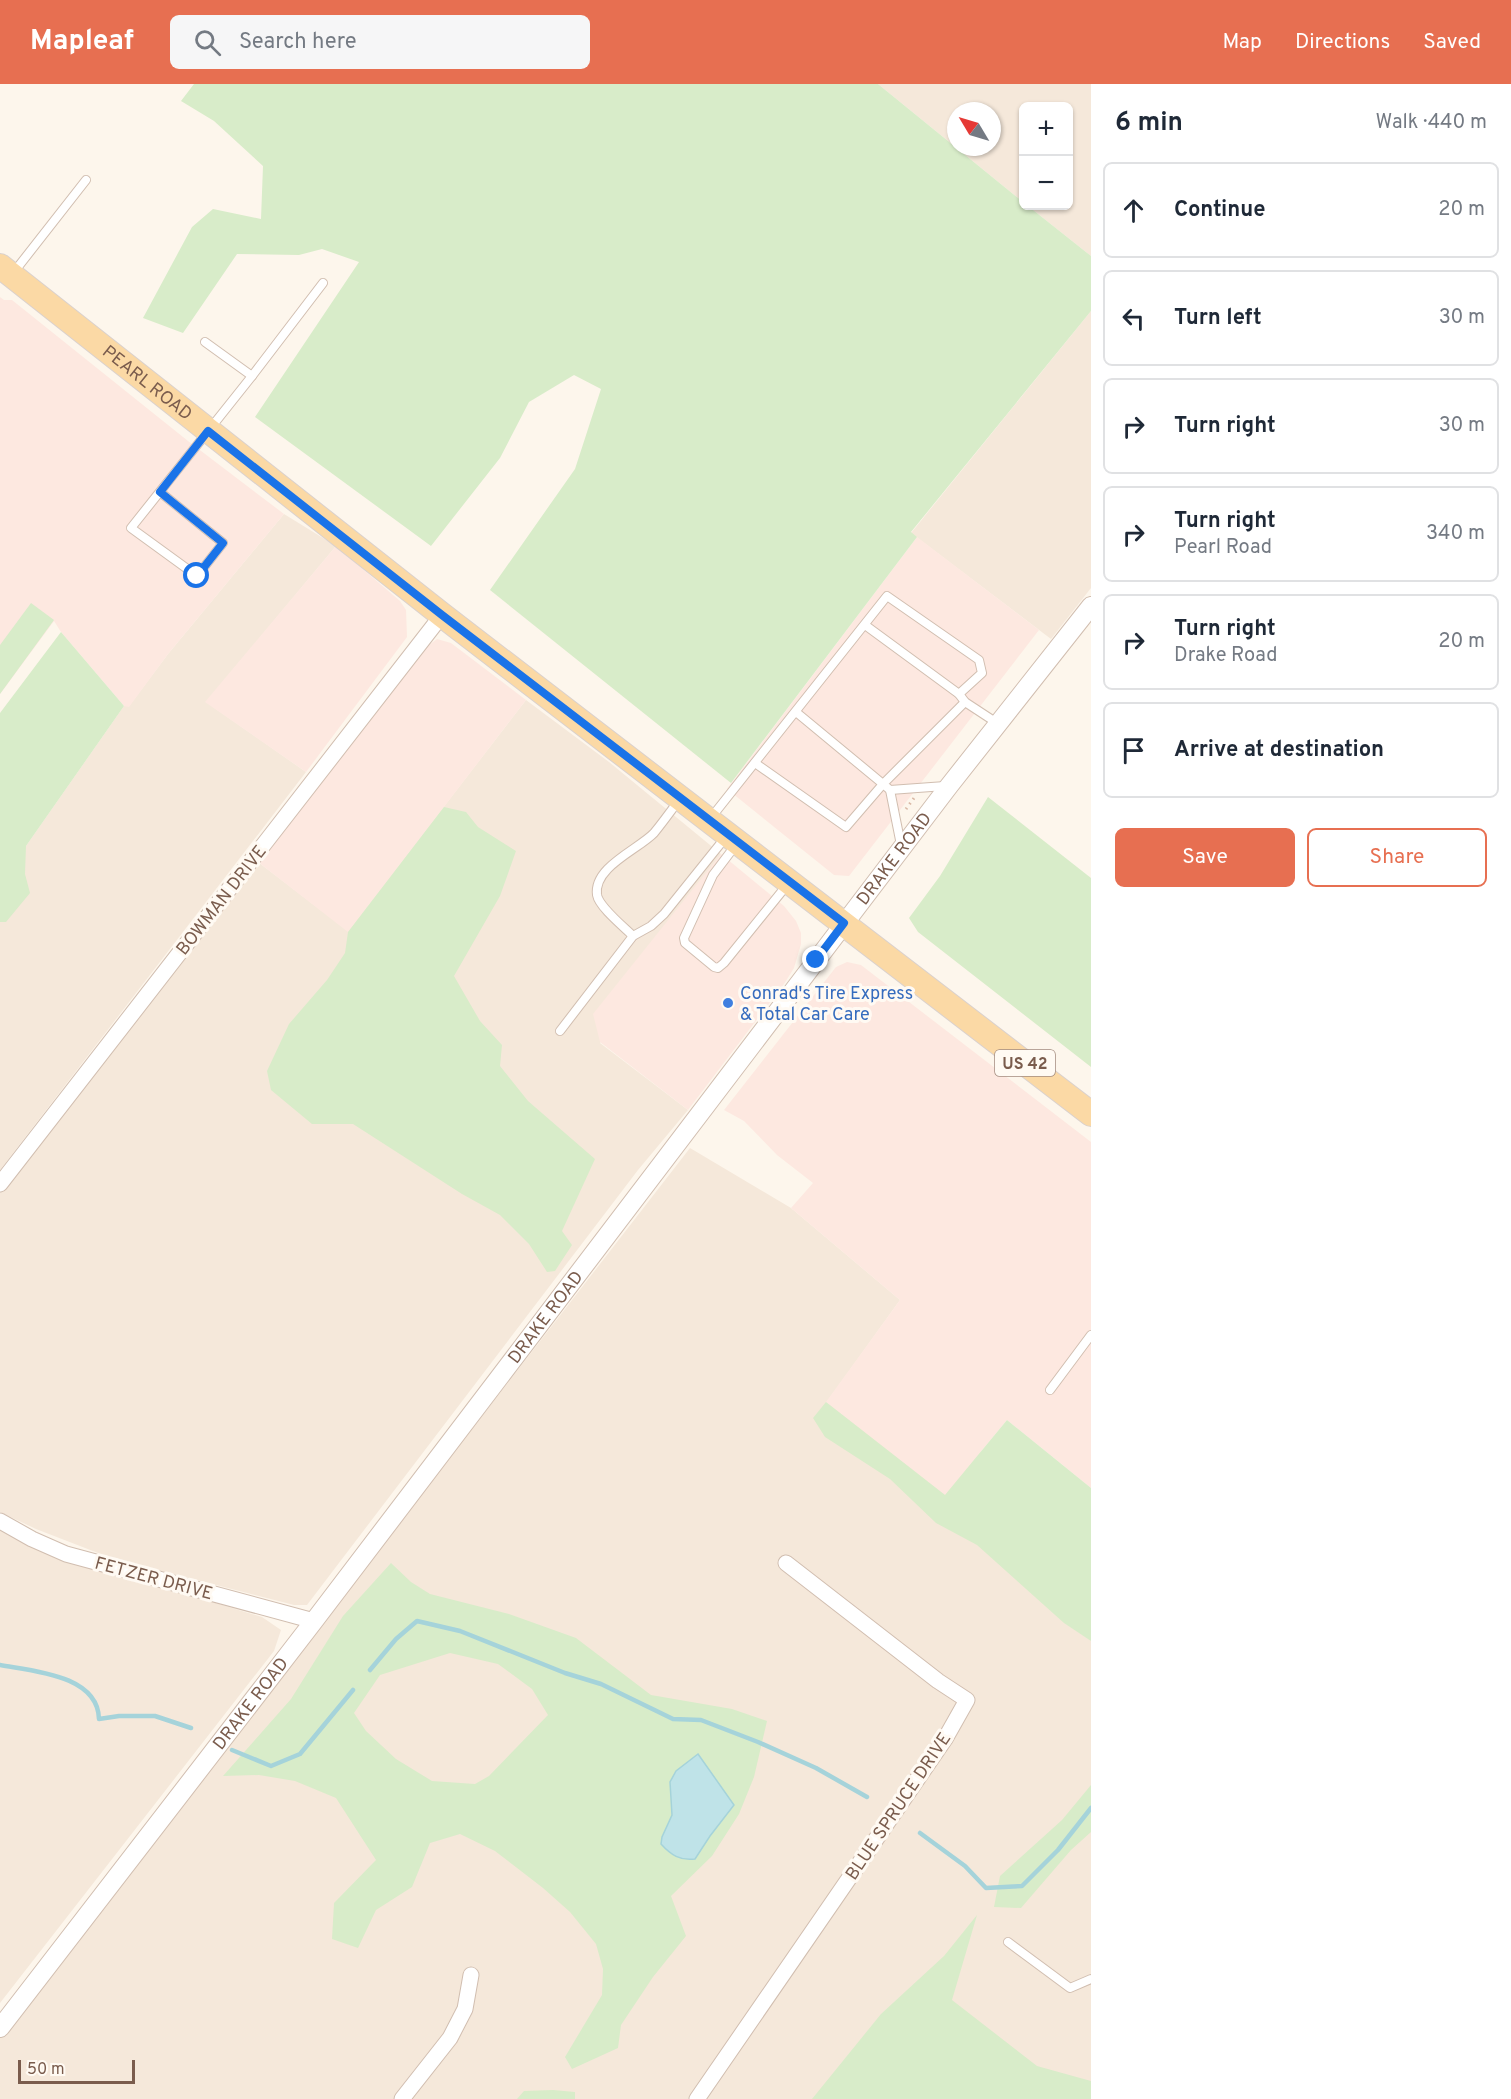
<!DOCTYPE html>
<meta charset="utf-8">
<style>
:root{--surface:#fff;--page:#f6f6f7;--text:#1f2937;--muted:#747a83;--line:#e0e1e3;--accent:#e76f51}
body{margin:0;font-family:Overpass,sans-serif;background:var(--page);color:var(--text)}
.controls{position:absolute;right:18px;top:18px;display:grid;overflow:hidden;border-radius:9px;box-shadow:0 2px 4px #0004}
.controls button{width:54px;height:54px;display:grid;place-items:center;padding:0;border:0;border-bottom:2px solid var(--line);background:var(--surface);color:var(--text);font:30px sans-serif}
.compass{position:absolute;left:947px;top:18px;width:54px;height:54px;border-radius:50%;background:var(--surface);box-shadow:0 2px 4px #0004;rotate:308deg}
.scale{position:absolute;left:18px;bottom:15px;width:117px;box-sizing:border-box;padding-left:6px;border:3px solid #7a5c4d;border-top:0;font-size:16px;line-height:21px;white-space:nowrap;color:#7a5c4d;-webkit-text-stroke:4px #fffaf3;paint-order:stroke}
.stop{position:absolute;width:18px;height:18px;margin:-14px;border:4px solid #1a73e8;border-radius:50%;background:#fff}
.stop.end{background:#1a73e8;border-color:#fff;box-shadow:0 2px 6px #0008}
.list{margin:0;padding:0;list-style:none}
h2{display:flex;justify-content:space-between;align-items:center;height:78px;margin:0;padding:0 24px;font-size:26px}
h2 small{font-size:20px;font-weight:400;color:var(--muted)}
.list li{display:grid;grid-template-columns:39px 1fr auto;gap:18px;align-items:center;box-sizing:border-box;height:96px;margin:0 12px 12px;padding:0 12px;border:2px solid var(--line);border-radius:9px}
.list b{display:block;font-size:22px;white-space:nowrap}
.list p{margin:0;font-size:20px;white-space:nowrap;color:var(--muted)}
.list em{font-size:20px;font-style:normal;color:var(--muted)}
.actions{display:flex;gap:12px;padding:18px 24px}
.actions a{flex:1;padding:14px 0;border:2px solid var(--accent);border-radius:9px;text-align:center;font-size:21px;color:var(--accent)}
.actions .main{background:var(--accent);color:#fff}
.icon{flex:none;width:33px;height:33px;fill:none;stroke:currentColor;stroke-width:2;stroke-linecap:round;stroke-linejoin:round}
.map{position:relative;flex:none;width:1091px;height:2015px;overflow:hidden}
header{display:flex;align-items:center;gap:36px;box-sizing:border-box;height:84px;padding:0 30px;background:var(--accent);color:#fff}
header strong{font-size:28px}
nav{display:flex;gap:33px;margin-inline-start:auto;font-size:21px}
.search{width:420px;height:54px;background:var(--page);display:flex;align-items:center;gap:15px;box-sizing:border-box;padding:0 21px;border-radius:9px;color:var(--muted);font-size:22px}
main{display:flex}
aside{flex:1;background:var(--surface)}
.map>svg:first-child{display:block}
.residential{fill:#f5e8da;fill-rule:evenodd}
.commercial{fill:#fde8e0}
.green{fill:#d8ecc9;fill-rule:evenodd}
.water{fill:#bfe3e8;stroke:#a5d3da;stroke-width:1.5}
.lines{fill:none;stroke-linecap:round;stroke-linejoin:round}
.stream{stroke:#a5d3da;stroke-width:4.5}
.service-casing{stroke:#d1beb0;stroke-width:10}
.minor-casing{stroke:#d1beb0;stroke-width:17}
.tertiary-casing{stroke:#d1beb0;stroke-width:20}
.primary-casing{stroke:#dad1cd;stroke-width:26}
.path{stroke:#d9b8a5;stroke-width:3;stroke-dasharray:1.5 4.5;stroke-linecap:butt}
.service{stroke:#fff;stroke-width:8}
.minor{stroke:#fff;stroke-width:15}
.tertiary{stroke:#fff;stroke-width:18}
.primary{stroke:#fbd9a5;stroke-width:24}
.route{stroke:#1a73e8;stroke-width:8}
.shop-dot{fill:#3f7fe0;stroke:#fffaf3;stroke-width:2}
.labels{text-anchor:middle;stroke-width:6;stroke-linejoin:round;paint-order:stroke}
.shield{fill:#fffaf3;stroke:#a28b7f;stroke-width:1.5}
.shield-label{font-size:16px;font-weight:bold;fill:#7a5c4d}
.street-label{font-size:18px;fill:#7a5c4d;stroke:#fffaf3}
.shop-label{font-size:18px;fill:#366cbe;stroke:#fffaf3;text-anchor:start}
</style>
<header>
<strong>Mapleaf</strong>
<div class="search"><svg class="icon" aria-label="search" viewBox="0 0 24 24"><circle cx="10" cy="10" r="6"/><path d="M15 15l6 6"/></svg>Search here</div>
<nav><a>Map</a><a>Directions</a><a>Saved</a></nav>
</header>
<main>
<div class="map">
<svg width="1091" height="2015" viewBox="0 0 1091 2015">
<rect width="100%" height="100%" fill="#fdf6ec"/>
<g class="residential">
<path d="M878,0h213v172l-63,-50h40v-100h-44l-1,96zM956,27h36v36h-36z"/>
<path d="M1091,227v277l-40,51 -140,-106z"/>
<path d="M284,430l52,32 -130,156 100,70 -306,398v-346l26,22 98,-140h5l39,-52z"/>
<path d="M526,616l83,62 112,92 -121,189 88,67 -50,60 -331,435h-13l-183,-47 -75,-29 -36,-17v-320l258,-330 90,69z"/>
<path d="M690,1064l101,60 109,92 -74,103 265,85v611h-1091v-62z"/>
<path d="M0,1442l116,47 146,44 19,13 -7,21 -274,352z"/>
</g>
<g class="commercial">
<path d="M0,213l4,3h8l176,141 96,73 -116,140 -39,53 -5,-1 -63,-74 -7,-11 -54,73z"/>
<path d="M917,453l122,93 -190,246 -15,-1 -107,-86z"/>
<path d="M336,462l64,55 6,9 1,27 -101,135 -101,-70z"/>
<path d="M437,555l14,4 75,57 -178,232 -90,-70 162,-210z"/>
<path d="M721,770l63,52 12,15 5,12v11l-7,24 -10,16 -96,126 -88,-68 -7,-28z"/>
<path d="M847,878l14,3 230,177v346l-84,-68 -62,75 -119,-93 74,-102 -109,-92 22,-25 -36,-28 -33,-34 -20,-11 112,-143z"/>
</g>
<g class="green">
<path d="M194,0h684l145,118 1,4h4l63,50v55l-180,221 6,5 -186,246 -241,-193 85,-121 26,-80 -27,-14 -45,27 -29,56 -69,88 -176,-129 104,-155 -37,-13 -23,6 -62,-1 -54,79 -40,-15 49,-91 21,-18 48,10 2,-53 -49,-45 -33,-20z"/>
<path d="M31,519l23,17 -54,74v-49z"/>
<path d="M61,548l63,74 -98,140 -1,28 5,19 -24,29h-6v-209z"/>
<path d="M988,713l103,81v189l-173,-135 -9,-14 31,-42z"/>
<path d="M444,723l22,5 12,15 38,24 -16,45 -46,80 26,45 22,24 -2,21 28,35 67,58 -33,72 10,14 -17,26 -8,1 -18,-28 -29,-29 -38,-21 -109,-70h-41l-41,-34 -4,-19 22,-47 38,-44 18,-27 3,-21z"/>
<path d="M826,1318l119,93 62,-75 84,68v153l-27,-18 -87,-78 -41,-22 -46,-44 -65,-42 -12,-19z"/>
<path d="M391,1479l20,19 19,12 79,20 67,24 75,57 81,14 35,12 -13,56 -15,37 -27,42 -41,40 15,40 -33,41 -32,48 -3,23 -46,21 -7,-12 37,-62 1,-26 -7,-25 -26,-32 -27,-24 -48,-37 -35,-17 -30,9 -18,44 -36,23 -18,38 -26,-9 2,-36 42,-43 -40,-62 -41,-17 -36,-6 -36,1 68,-77 52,-83zM450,1569l48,11 34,25 16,26 -59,61 -14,8 -43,-3 -36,-22 -30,-28 -12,-18 26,-38z"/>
<path d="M1091,1701v47l-20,18 -50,58 -27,-1 6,-31 62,-56z"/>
<path d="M977,1831l-25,85 85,66 54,15v18h-279l69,-85 63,-58z"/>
<path d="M553,2006l22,2v7h-58l7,-8z"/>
</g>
<path class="water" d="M698,1670l36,51 -24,31 -15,23c-15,2 -24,-4 -34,-15l1,-7 10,-22 -2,-33 6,-11z"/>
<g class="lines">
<g class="stream">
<path d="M0,1581c33,6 98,10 99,54l20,-3h36l36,12"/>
<path d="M370,1586l26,-31 21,-18 43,10 105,42 36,11 72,35 28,1 57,22 58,26 51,29"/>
<path d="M232,1666l39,16 29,-12 53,-64"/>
<path d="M920,1749l45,33 21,22 36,-2 36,-36 33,-42"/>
</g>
<defs>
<g id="service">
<path d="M14,188l72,-92"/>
<path d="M205,258l47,34"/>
<path d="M160,408l63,51 -26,33 -66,-48 121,-152 71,-93"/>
<path d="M865,541l94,69"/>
<path d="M755,679l91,64 37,-43 -87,-72"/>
<path d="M890,706l55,-4"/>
<path d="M710,735l177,-223 92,64 3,13 -23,21 6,8 32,21"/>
<path d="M901,761l-11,-55 -7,-6 82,-82"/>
<path d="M735,762l-22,29 -29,63 1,5 29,24 4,1 6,-5 63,-78"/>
<path d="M633,852c-9,-9 -34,-29 -36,-41 -4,-28 42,-46 57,-62 9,-11 17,-22 25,-33"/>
<path d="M560,947l73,-95 18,-10 13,-12 61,-76"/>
<path d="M1050,1306l41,-55"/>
<path d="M1008,1858l62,46 21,-9"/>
</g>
<g id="minor">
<path d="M0,1100l442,-569"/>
<path d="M0,1437l32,18 34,15 248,67"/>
<path d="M402,2015l48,-61 15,-29 6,-34"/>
<path d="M697,2015l248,-360 22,-39 -29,-19 -152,-118"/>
</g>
<g id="tertiary">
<path id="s1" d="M0,1944l314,-407 635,-835 142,-180"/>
</g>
<g id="primary">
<path id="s2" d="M0,182l442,349 649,499"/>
</g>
</defs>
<use href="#service" class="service-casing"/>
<use href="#minor" class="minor-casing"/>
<use href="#tertiary" class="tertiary-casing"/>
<use href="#primary" class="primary-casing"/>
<path class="path" d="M906,725l8,-11"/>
<use href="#service" class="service"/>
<use href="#minor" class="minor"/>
<use href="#tertiary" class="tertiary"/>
<use href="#primary" class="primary"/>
</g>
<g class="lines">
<path class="route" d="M197,492l26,-33 -63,-51 48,-61 234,184 402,308 -28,37"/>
</g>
<circle class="shop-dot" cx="728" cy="919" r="6"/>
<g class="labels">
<rect class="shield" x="995" y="966" width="60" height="26" rx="4.5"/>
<g class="shield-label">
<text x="1025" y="985">US 42</text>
</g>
<g class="street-label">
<text dy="6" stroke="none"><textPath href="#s2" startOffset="188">PEARL ROAD</textPath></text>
<text dy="6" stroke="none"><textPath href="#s1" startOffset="1472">DRAKE ROAD</textPath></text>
<text transform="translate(221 816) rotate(-52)" y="6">BOWMAN DRIVE</text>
<text dy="6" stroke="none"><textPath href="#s1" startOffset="896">DRAKE ROAD</textPath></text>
<text transform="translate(154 1494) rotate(15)" y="6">FETZER DRIVE</text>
<text dy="6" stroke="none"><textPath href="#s1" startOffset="410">DRAKE ROAD</textPath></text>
<text transform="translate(898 1722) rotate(-56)" y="6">BLUE SPRUCE DRIVE</text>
</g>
<g class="shop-label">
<text x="740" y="915">Conrad's Tire Express<tspan x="740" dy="21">&amp; Total Car Care</tspan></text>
</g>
</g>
</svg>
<div class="controls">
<button>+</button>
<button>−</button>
</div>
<svg class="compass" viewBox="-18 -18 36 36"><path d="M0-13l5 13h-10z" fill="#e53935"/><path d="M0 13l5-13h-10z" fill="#747a83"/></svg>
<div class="scale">50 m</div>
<div class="stop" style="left:197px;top:492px"></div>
<div class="stop end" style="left:816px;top:876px"></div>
</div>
<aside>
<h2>6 min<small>Walk · 440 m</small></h2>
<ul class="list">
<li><svg class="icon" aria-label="ahead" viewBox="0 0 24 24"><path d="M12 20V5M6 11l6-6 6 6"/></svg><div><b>Continue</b></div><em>20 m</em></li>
<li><svg class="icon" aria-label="left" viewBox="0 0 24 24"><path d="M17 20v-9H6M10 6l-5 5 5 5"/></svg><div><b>Turn left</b></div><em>30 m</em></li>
<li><svg class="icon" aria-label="right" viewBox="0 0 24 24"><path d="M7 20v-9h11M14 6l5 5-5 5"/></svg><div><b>Turn right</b></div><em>30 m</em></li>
<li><svg class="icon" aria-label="right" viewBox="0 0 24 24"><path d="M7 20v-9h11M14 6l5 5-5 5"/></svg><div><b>Turn right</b><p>Pearl Road</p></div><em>340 m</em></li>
<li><svg class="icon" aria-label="right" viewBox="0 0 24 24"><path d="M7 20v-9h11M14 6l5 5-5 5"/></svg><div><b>Turn right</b><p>Drake Road</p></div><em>20 m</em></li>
<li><svg class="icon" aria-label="arrive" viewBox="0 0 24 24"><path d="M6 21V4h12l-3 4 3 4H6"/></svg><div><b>Arrive at destination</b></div></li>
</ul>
<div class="actions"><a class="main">Save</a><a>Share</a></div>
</aside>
</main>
